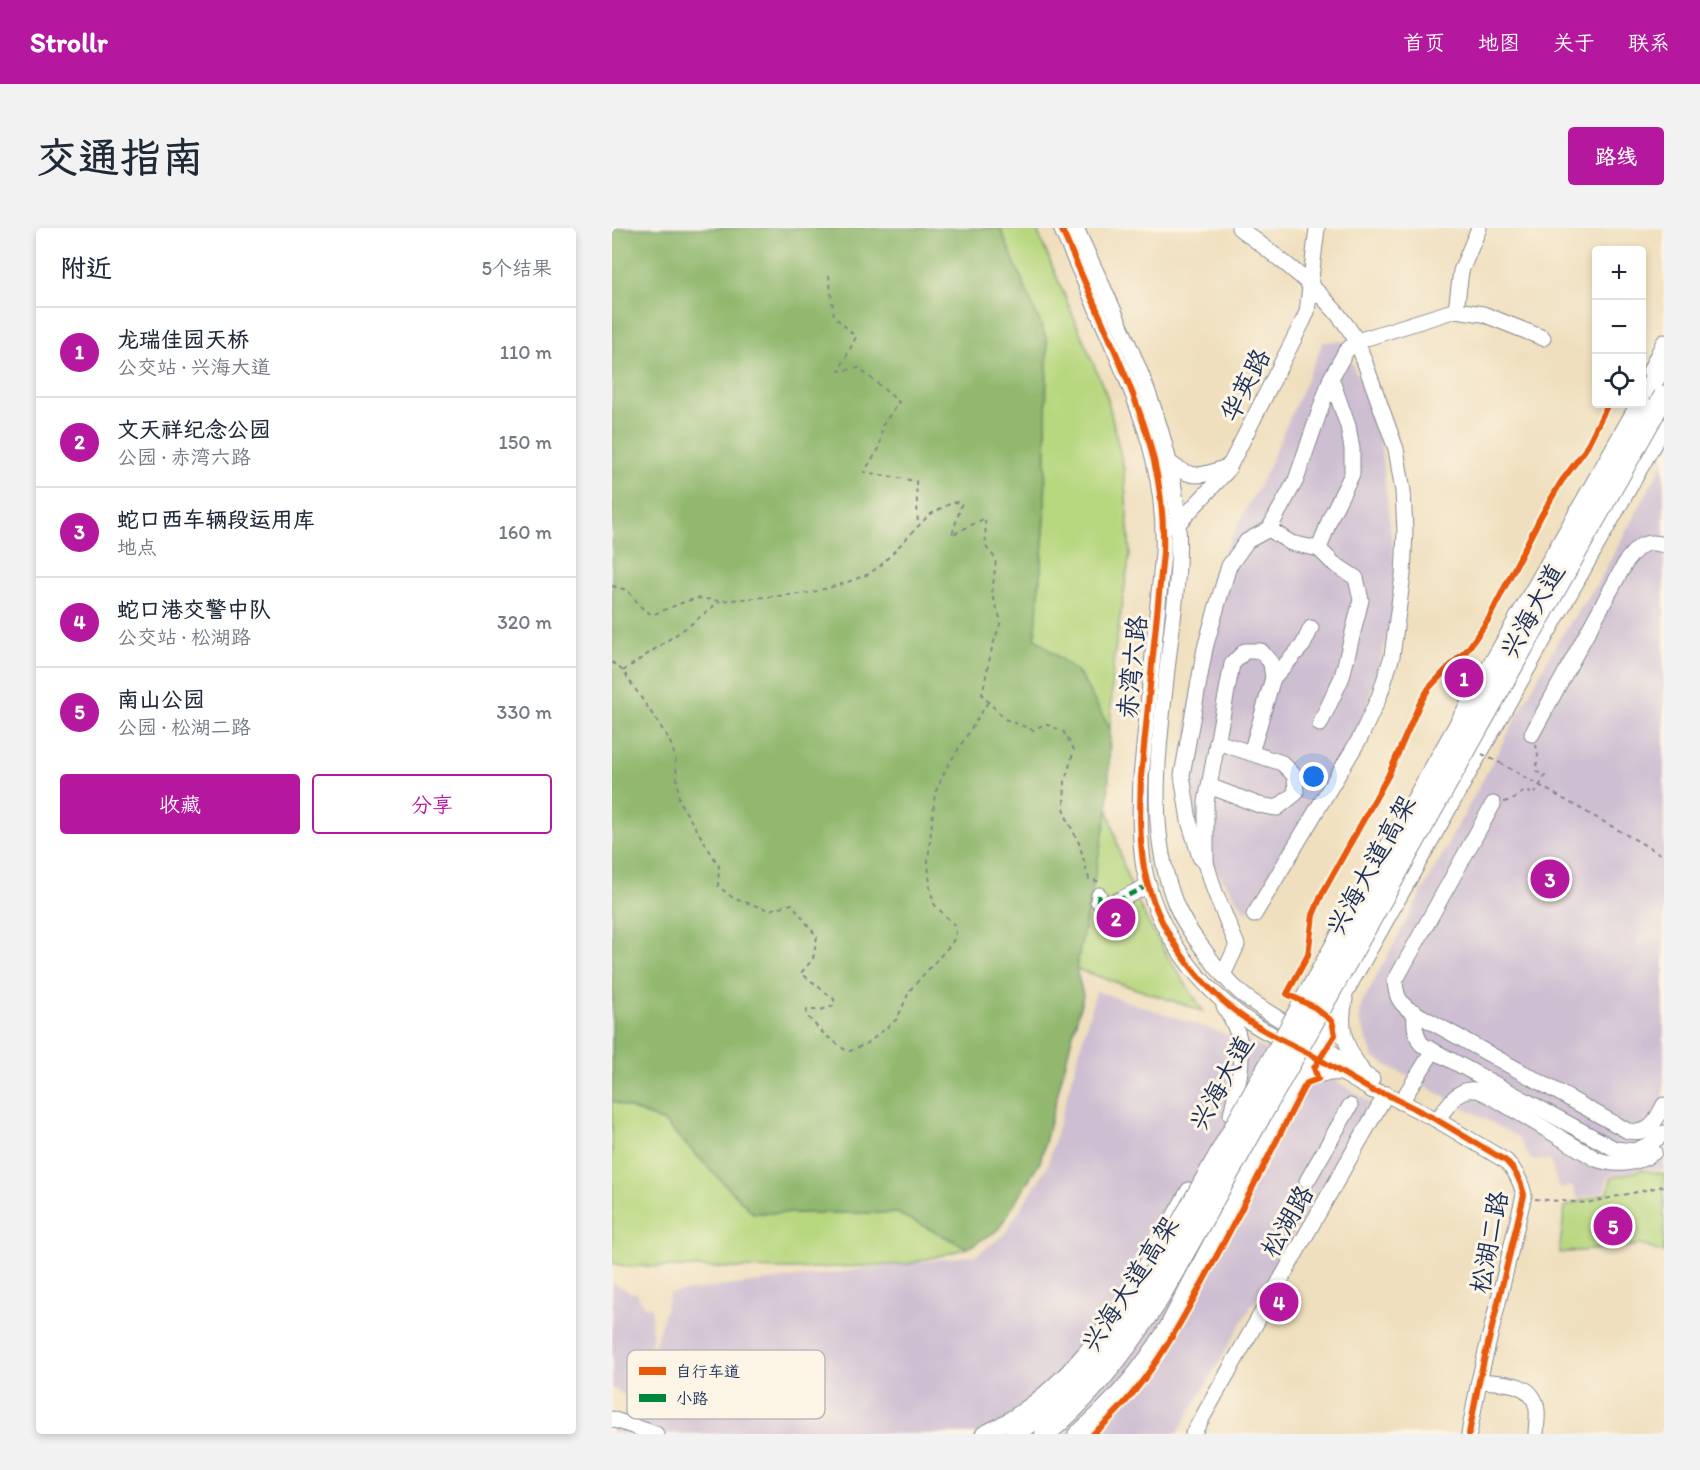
<!DOCTYPE html>
<html lang="zh">
<meta charset="utf-8">
<style>
:root{--surface:#fff;--page:#f2f2f3;--text:#1f2937;--muted:#747a83;--line:#e0e1e3;--accent:#b5179e}
body{margin:0;font-family:Itim,"LXGW WenKai TC",sans-serif;background:var(--page);color:var(--text)}
.controls{position:absolute;right:18px;top:18px;display:grid;overflow:hidden;border-radius:6px;box-shadow:0 3px 9px #0003}
.controls button{width:54px;height:54px;display:grid;place-items:center;padding:0;border:0;border-bottom:2px solid var(--line);background:var(--surface);color:var(--text);font:30px sans-serif}
.you{position:absolute;left:702px;top:549px;width:21px;height:21px;margin:-15px;border:4px solid #fff;border-radius:50%;background:#1a73e8;box-shadow:0 0 0 9px #1a73e833}
.badge{display:grid;place-items:center;width:39px;height:39px;border-radius:50%;background:var(--accent);color:#fff;font-size:20px;font-weight:700}
.pin{position:absolute;translate:-50% -50%;border:3px solid #fff;box-shadow:0 2px 6px #0006}
.list{margin:0;padding:0;list-style:none}
h2{display:flex;justify-content:space-between;align-items:center;height:78px;margin:0;padding:0 24px;font-size:26px}
h2 small{font-size:20px;font-weight:400;color:var(--muted)}
.list li{display:grid;grid-template-columns:39px 1fr auto;gap:18px;align-items:center;box-sizing:border-box;height:90px;padding:0 24px;border-top:2px solid var(--line)}
.list b{display:block;font-size:22px;white-space:nowrap}
.list p{margin:0;font-size:20px;white-space:nowrap;color:var(--muted)}
.list em{font-size:20px;font-style:normal;color:var(--muted)}
.actions{display:flex;gap:12px;padding:18px 24px}
.actions a{flex:1;padding:14px 0;border:2px solid var(--accent);border-radius:6px;text-align:center;font-size:21px;color:var(--accent)}
.actions .main{background:var(--accent);color:#fff}
.icon{flex:none;width:33px;height:33px;fill:none;stroke:currentColor;stroke-width:2;stroke-linecap:round;stroke-linejoin:round}
.map{position:relative;flex:none;width:1052px;height:1206px;overflow:hidden;border-radius:6px}
header{display:flex;align-items:center;gap:36px;box-sizing:border-box;height:84px;padding:0 30px;background:var(--accent);color:#fff}
header strong{font-size:28px}
nav{display:flex;gap:33px;margin-inline-start:auto;font-size:21px}
.intro{display:flex;align-items:center;justify-content:space-between;box-sizing:border-box;height:144px;padding:0 36px}
h1{margin:0;font-size:42px}
.button{padding:15px 27px;border-radius:6px;background:var(--accent);color:#fff;font-size:21px;font-weight:700}
main{display:flex;gap:36px;padding:0 36px}
aside{flex:1;background:var(--surface);border-radius:6px;box-shadow:0 3px 9px #0003}
.map>svg:first-child{display:block}
.industrial{fill:#cebed2}
.green{fill:#b7d77f;stroke:#69836e;stroke-width:1.5}
.forest{fill:#91b86e;stroke:#567466;stroke-width:1.5}
.lines{fill:none;stroke-linecap:round;stroke-linejoin:round}
.minor-casing{stroke:#85878e;stroke-width:17}
.major-casing{stroke:#85878e;stroke-width:22}
.path{stroke:#85878e;stroke-width:2;stroke-dasharray:4.5 4.5;stroke-linecap:butt}
.minor{stroke:#fff;stroke-width:15}
.major{stroke:#fff;stroke-width:20}
.major-bridge-casing{stroke:#85878e;stroke-width:22;stroke-linecap:butt}
.path-bridge{stroke:#85878e;stroke-width:2;stroke-dasharray:4.5 4.5;stroke-linecap:butt}
.major-bridge{stroke:#fff;stroke-width:20}
.quiet{stroke:#00873e;stroke-width:4.5;stroke-dasharray:9 4.5;stroke-linecap:butt}
.cycleway-casing{stroke:#fcf5e5;stroke-width:10}
.cycleway{stroke:#e8590c;stroke-width:6}
.labels{text-anchor:middle;stroke-width:6;stroke-linejoin:round;paint-order:stroke}
.street-label{font-size:26px;fill:#1b2f5e;stroke:#fcf5e5}
.key{fill:#fcf5e5;stroke:#b8babc;stroke-width:1.5}
.key-label{font-size:16px;fill:#1b2f5e}
</style>
<header>
<strong>Strollr</strong>
<nav><a>首页</a><a>地图</a><a>关于</a><a>联系</a></nav>
</header>
<div class="intro"><h1>交通指南</h1><a class="button">路线</a></div>
<main>
<aside>
<h2>附近<small>5个结果</small></h2>
<ul class="list">
<li><span class="badge">1</span><div><b>龙瑞佳园天桥</b><p>公交站 · 兴海大道</p></div><em>110 m</em></li>
<li><span class="badge">2</span><div><b>文天祥纪念公园</b><p>公园 · 赤湾六路</p></div><em>150 m</em></li>
<li><span class="badge">3</span><div><b>蛇口西车辆段运用库</b><p>地点</p></div><em>160 m</em></li>
<li><span class="badge">4</span><div><b>蛇口港交警中队</b><p>公交站 · 松湖路</p></div><em>320 m</em></li>
<li><span class="badge">5</span><div><b>南山公园</b><p>公园 · 松湖二路</p></div><em>330 m</em></li>
</ul>
<div class="actions"><a class="main">收藏</a><a>分享</a></div>
</aside>
<div class="map">
<svg width="1052" height="1206" viewBox="0 0 1052 1206">
<rect width="100%" height="100%" fill="#fcf5e5"/>
<filter id="ink" filterUnits="userSpaceOnUse"><feTurbulence type="fractalNoise" baseFrequency=".0167" numOctaves="2"/><feDisplacementMap in="SourceGraphic" scale="12" xChannelSelector="R" yChannelSelector="G"/><feConvolveMatrix kernelMatrix="1 2 1 2 8 2 1 2 1" color-interpolation-filters="sRGB"/></filter>
<filter id="wash" filterUnits="userSpaceOnUse"><feTurbulence type="fractalNoise" baseFrequency=".008" numOctaves="4" result="noise"/><feDisplacementMap in="SourceGraphic" scale="24" xChannelSelector="R" yChannelSelector="G"/><feGaussianBlur stdDeviation="1.35" result="paint"/><feColorMatrix in="noise" values="0 0 0 0 0 0 0 0 0 0 0 0 0 0 0 0 0 1.4 0 .05"/><feComposite in="paint" operator="in"/></filter>
<g filter="url(#wash)">
<rect width="100%" height="100%" fill="#efdfbe"/>
<g class="industrial">
<path d="M730,113l36,80 20,175 -35,125 -116,192 -49,-68 -12,-120 27,-152 53,-101 57,-130z"/>
<path d="M1052,234v708l-20,-2 -36,9 -4,15 -26,7 -6,-13 -13,3 -9,-29h-19l-13,-23 -144,-79 -15,-39 3,-16 198,-366 36,-51z"/>
<path d="M484,763l153,51 72,30 49,30 -193,332h-565v-8l26,-24 32,-109 307,-38 27,-20 43,-68z"/>
<path d="M0,1054l19,11 5,-1 9,14 7,1 -1,22 2,6 -11,44 -9,21 -21,-12z"/>
</g>
<g class="green">
<path d="M388,0h36l71,168 17,74 6,83 -17,110 -3,66 -30,-54 -45,-37 10,-119 2,-179z"/>
<path d="M496,581c7,24 12,49 21,72 18,47 47,88 74,130l-127,-42z"/>
<path d="M0,873l52,21 89,91h144l71,35 -60,16 -118,5 -164,-3 -14,-3z"/>
<path d="M1030,942l22,4v79l-23,-8 -82,8 6,-45 4,-3 39,-12 3,-15z"/>
</g>
<path class="forest" d="M0,0h388l47,112 -2,179 -10,119 45,37 30,54 -2,80 -32,160 7,26 -43,167 -42,68 -30,18 -71,-35h-144l-89,-91 -52,-21z"/>
</g>
<g filter="url(#ink)">
<g class="lines">
<defs>
<g id="minor">
<path d="M449,0c16,36 32,73 48,109 32,73 57,134 54,216l-22,224c-1,30 -2,61 3,91 12,62 54,119 106,154 19,12 39,22 60,32 21,12 42,25 63,37l13,3 51,26 69,41c10,10 15,20 18,34l-45,186 -10,53"/>
<path d="M464,0c41,92 97,195 102,297 3,50 -7,104 -12,154 -8,76 -19,153 10,226 7,17 17,31 28,45 11,16 24,32 38,44 21,17 47,30 70,45 20,13 39,28 60,40"/>
<path d="M627,0c44,33 89,65 118,113l39,108 7,42 2,40 -2,44 -11,81 -13,41 -19,41 -106,177"/>
<path d="M844,82l5,-39 18,-43"/>
<path d="M1038,143l14,-29"/>
<path d="M557,234c22,19 35,14 60,4"/>
<path d="M563,299l52,-56 76,-150 4,-9 10,-84"/>
<path d="M657,301l22,14 28,6"/>
<path d="M661,450l30,-33 8,-17"/>
<path d="M708,496l22,-47 19,-77 -5,-22 -23,-15 -14,-14 12,-33 21,-42v-25l-4,-23 -17,-48"/>
<path d="M920,506l95,-174c11,-14 18,-21 37,-15"/>
<path d="M605,514l34,11"/>
<path d="M597,558l50,19 18,3 19,-15 -1,-17 -13,-13 -31,-10 22,-75 -2,-15 -10,-12h-16l-13,13 -26,138v61l9,29 22,53 -14,30"/>
<path d="M881,576l-98,177c1,13 3,20 13,28l220,122c23,4 26,-8 36,-26"/>
<path d="M594,635l-6,-6 -11,-36 -7,-46 23,-127 14,-49 10,-33 18,-25 22,-12 27,-49 35,-102 15,-27 11,-10 99,-31 27,4 60,24"/>
<path d="M487,667l-1,6 9,5 42,-21"/>
<path d="M733,771c-6,29 -1,46 16,70"/>
<path d="M612,778c27,40 16,65 7,109"/>
<path d="M803,784c-1,13 0,21 6,32l194,105 19,2 16,-7 14,-11"/>
<path d="M683,859c15,-12 28,-15 47,-14"/>
<path d="M789,874l32,-51"/>
<path d="M825,892c9,-11 20,-33 38,-30 4,0 9,3 14,5l107,64c19,7 41,6 58,-7"/>
<path d="M695,953l43,-75"/>
<path d="M867,1153c23,2 55,0 58,29 1,8 -1,16 -1,24"/>
<path d="M0,1191l44,15"/>
<path d="M371,1206c101,-47 153,-152 206,-244"/>
<path d="M464,1206c36,-30 65,-64 90,-105l124,-238 374,-665"/>
<path d="M581,1206l193,-340"/>
</g>
<g id="major">
<path d="M1030,174l22,-41"/>
<path d="M403,1206c57,-42 93,-82 129,-144"/>
<path d="M433,1206c45,-37 80,-83 111,-131"/>
</g>
</defs>
<use href="#minor" class="minor-casing"/>
<use href="#major" class="major-casing"/>
<g class="path">
<path d="M217,47l5,41 22,21 -17,34 20,-3 40,34 -17,24 -2,21 -16,25 52,9 2,46"/>
<path d="M0,358l15,4 14,17 11,8 32,-13 14,-4 22,3 90,-8 35,-10 24,-9 12,-9 48,-50 24,-13 9,1 -10,32 33,-17 1,29 10,12 -4,35 9,27 -9,27 -10,47 23,24 28,11 12,-6 18,7 11,19 -9,31 -1,26 3,12 12,24 10,36 11,3"/>
<path d="M0,434l11,9 46,68 6,17 4,45 40,65 -1,20 15,12 36,12 23,-6 25,33 -4,22 -12,14 33,26v7l-14,4h-13l-1,5 19,20 23,17 20,-9 29,-24 13,-29 42,-47 4,-9 -1,-8 -21,-22 -4,-16 -2,-27 7,-68 12,-26 41,-65"/>
<path d="M11,443l67,-46 30,-24"/>
<path d="M888,535l164,93"/>
<path d="M892,574l10,-3 11,-9 9,5 11,-19 -9,-5 2,-15 -2,-11"/>
<path d="M923,971l52,4 77,-17"/>
</g>
<use href="#minor" class="minor"/>
<use href="#major" class="major"/>
<defs>
<g id="major-bridge">
<path d="M532,1062l251,-452 246,-434"/>
<path d="M544,1075l508,-907"/>
</g>
</defs>
<use href="#major-bridge" class="major-bridge-casing"/>
<path class="path-bridge" d="M870,526l18,9"/>
<use href="#major-bridge" class="major-bridge"/>
<path class="quiet" d="M487,667l-1,6 9,5 42,-21"/>
<defs>
<g id="cycleway">
<path d="M449,0c16,36 32,73 48,109 32,73 57,134 54,216l-22,224c-1,30 -2,61 3,91 12,62 54,119 106,154 19,12 39,22 60,32 21,12 42,25 63,37l13,3 51,26 69,41c10,10 15,20 18,34l-45,186 -10,53"/>
<path d="M481,1206c55,-46 89,-113 122,-175 30,-56 59,-113 88,-170l4,-6 11,-4 -4,-11 21,-33 -3,-14 -18,-14 -27,-13 21,-39 5,-40 9,-21 66,-118 32,-73 9,-15 15,-16 24,-23 20,-29 53,-104 20,-34 24,-32 23,-46"/>
</g>
</defs>
<use href="#cycleway" class="cycleway-casing"/>
<use href="#cycleway" class="cycleway"/>
</g>
</g>
<g class="labels">
<g class="street-label">
<text transform="translate(633 157) rotate(-63)" y="9">华英路</text>
<text transform="translate(920 383) rotate(-61)" y="9">兴海大道</text>
<text transform="translate(520 439) rotate(-84)" y="9">赤湾六路</text>
<text transform="translate(759 637) rotate(-61)" y="9">兴海大道高架</text>
<text transform="translate(609 855) rotate(-61)" y="9">兴海大道</text>
<text transform="translate(675 993) rotate(-60)" y="9">松湖路</text>
<text transform="translate(877 1014) rotate(-79)" y="9">松湖二路</text>
<text transform="translate(518 1056) rotate(-57)" y="9">兴海大道高架</text>
</g>
</g>
<rect x="15" y="1122" width="198" height="69" rx="9" class="key"/>
<rect x="27" y="1139" width="27" height="8" fill="#e8590c"/>
<rect x="27" y="1166" width="27" height="8" fill="#00873e"/>
<g class="key-label">
<text x="64" y="1149">自行车道</text>
<text x="64" y="1176">小路</text>
</g>
</svg>
<div class="controls">
<button>+</button>
<button>−</button>
<button><svg class="icon" aria-label="locate" viewBox="0 0 24 24"><circle cx="12" cy="12" r="6"/><path d="M12 2v4M12 18v4M2 12h4M18 12h4"/></svg></button>
</div>
<div class="you"></div>
<div class="pin badge" style="left:852px;top:450px">1</div>
<div class="pin badge" style="left:504px;top:690px">2</div>
<div class="pin badge" style="left:938px;top:651px">3</div>
<div class="pin badge" style="left:667px;top:1074px">4</div>
<div class="pin badge" style="left:1001px;top:998px">5</div>
</div>
</main>
